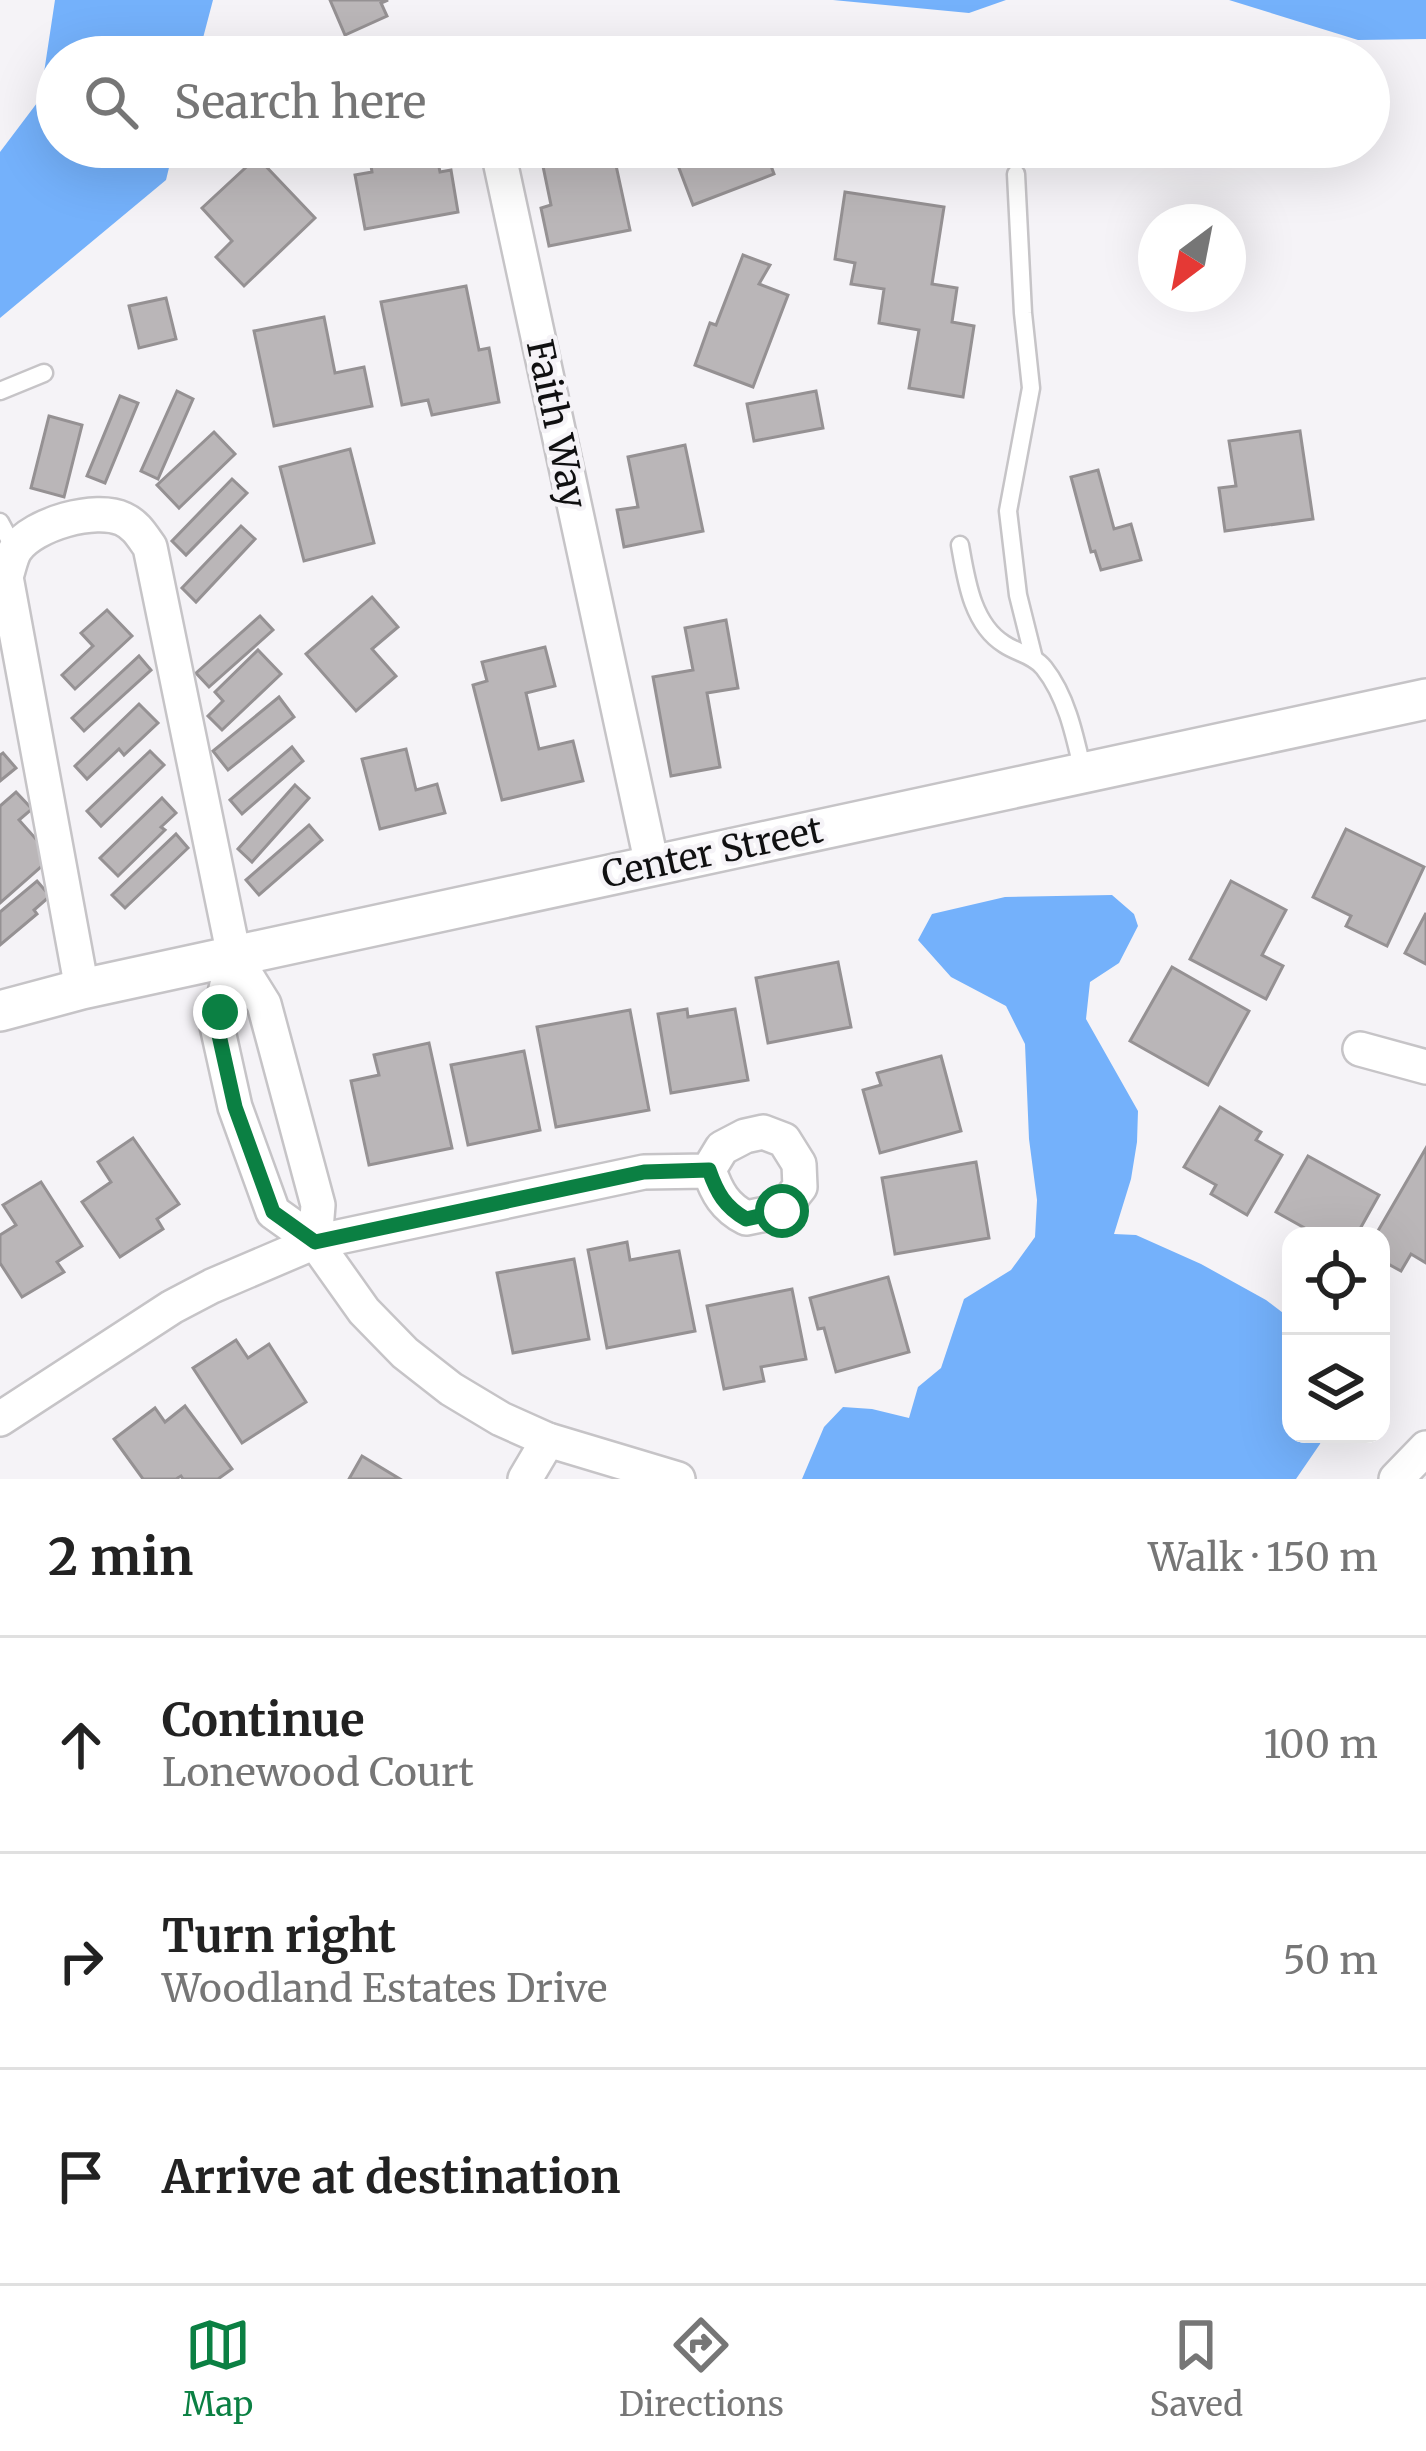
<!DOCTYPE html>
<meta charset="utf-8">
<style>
:root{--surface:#fff;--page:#f2f2f2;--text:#222;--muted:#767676;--line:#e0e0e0;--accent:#0b8043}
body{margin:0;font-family:Merriweather,serif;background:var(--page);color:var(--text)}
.controls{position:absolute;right:36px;bottom:36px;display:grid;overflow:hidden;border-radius:24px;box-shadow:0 12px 48px #0002}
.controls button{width:108px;height:108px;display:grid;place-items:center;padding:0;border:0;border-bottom:3px solid var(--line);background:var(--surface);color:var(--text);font:60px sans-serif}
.compass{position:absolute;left:1138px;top:204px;width:108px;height:108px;border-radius:50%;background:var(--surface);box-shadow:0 12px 48px #0002;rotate:212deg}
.stop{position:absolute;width:36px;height:36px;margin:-27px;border:9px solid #0b8043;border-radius:50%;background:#fff}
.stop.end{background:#0b8043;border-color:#fff;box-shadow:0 3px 12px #0008}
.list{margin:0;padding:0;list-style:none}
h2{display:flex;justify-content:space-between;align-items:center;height:156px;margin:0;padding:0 48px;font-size:51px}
h2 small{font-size:39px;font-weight:400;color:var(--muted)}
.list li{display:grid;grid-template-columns:78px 1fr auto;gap:36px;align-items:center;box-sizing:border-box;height:216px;padding:0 48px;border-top:3px solid var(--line)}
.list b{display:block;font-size:45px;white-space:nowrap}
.list p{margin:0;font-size:39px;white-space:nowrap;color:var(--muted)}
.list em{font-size:39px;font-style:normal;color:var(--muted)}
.icon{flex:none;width:66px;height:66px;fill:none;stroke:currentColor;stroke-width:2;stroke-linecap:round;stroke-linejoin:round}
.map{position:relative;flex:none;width:1426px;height:1479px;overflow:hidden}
.search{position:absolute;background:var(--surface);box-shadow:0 12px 48px #0002;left:36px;right:36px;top:36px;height:132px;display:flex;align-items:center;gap:30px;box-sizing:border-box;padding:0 42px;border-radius:66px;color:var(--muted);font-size:45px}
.sheet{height:804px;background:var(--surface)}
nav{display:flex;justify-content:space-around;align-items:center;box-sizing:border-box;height:168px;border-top:3px solid var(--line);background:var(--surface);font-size:33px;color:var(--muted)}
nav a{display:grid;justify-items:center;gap:6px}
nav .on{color:var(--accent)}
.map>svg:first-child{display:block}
.water{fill:#74b1fb}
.building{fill:#bab6b8;stroke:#959193;stroke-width:3}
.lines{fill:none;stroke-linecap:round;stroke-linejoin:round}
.service-casing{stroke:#c6c4c7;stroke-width:21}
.minor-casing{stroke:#c6c4c7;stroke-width:38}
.tertiary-casing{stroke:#c6c4c7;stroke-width:44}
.service{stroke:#fff;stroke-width:16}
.minor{stroke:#fff;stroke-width:33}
.tertiary{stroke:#fff;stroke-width:39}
.route{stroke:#0b8043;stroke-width:15}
.labels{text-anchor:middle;stroke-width:9;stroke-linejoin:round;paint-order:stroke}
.street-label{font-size:36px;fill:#101011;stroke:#f5f3f7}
</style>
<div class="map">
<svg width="1426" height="1479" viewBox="0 0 1426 1479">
<rect width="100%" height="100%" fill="#f5f3f7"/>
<g class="water">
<path d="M55,0h158l-15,57h-141v90h117l-8,33 -166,138v-166l40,-53z"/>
<path d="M833,0h173l-37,13z"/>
<path d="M1229,0h197v39l-68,1z"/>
<path d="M1112,895l22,19 4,12 -19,37 -29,19 -4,37 52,92 -1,31 -6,37 -17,55 22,1 65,29 65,36 25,19v115h32l-3,10 -24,35h-494l22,-52 19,-20 29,2 37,9 9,-31 23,-19 23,-69 47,-29 24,-33 2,-37 -8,-61 -4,-95 -19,-38 -55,-29 -33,-37 14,-26 73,-17z"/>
</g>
<g class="building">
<path d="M330,0h58l-7,3 6,13 -42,19z"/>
<path d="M368,147h67l5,25 11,-2 7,42 -93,17 -10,-54 17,-3z"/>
<path d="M539,147h73l18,83 -81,16 -8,-38 10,-3z"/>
<path d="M671,147h93l10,27 -81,31z"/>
<path d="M257,157l58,61 -71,68 -28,-29 16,-16 -30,-33z"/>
<path d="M845,192l99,15 -12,77 25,4 -5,34 22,4 -11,71 -54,-9 10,-58 -40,-7 5,-34 -33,-5 4,-21 -20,-4z"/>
<path d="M743,255l27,10 -11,19 29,11 -35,92 -58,-22 15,-42 6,2z"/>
<path d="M466,286l13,64 10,-2 10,54 -67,13 -4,-15 -26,5 -21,-103z"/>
<path d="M166,298l10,41 -37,9 -10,-42z"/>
<path d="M324,317l11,56 29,-6 8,39 -98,20 -20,-95z"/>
<path d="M177,391l16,8 -35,80 -17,-8z"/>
<path d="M816,391l7,37 -69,13 -7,-37z"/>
<path d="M120,396l18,7 -33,80 -18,-7z"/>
<path d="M49,416l33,9 -18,72 -33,-9z"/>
<path d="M1300,431l13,88 -88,12 -6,-43 17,-2 -7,-45z"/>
<path d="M214,432l21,22 -56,54 -22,-23z"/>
<path d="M685,445l18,86 -79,16 -7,-37 21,-3 -10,-50z"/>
<path d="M350,449l24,94 -70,18 -24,-94z"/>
<path d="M1098,470l16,59 17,-5 10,36 -40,10 -6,-19 -4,1 -20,-75z"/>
<path d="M232,479l15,14 -61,62 -14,-14z"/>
<path d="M241,526l14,13 -59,63 -14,-14z"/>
<path d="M372,597l26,30 -26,22 24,27 -40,35 -50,-57z"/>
<path d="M107,610l25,26 -57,53 -13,-14 31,-29 -12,-13z"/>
<path d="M260,616l13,14 -64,57 -13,-14z"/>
<path d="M726,620l12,68 -31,5 13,74 -49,9 -18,-99 40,-7 -8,-42z"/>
<path d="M545,647l10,39 -29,7 13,56 34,-8 10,40 -81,19 -29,-115 14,-4 -5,-19z"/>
<path d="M258,650l23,24 -59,56 -14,-14 15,-15 -8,-9z"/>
<path d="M139,656l12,14 -67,61 -12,-13z"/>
<path d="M279,697l15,20 -66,53 -15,-19z"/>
<path d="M139,704l19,19 -34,32 -5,-6 -32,30 -12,-13z"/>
<path d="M292,747l11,14 -61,53 -12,-14z"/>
<path d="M406,749l10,41 21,-6 8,29 -65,16 -18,-70z"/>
<path d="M150,751l14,14 -63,61 -14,-15z"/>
<path d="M3,753l13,15 -16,13v-26z"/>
<path d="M295,785l14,13 -57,64 -14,-13z"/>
<path d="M16,792l16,17 -13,11 33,37 -52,46v-97z"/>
<path d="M162,798l14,15 -15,14 4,3 -47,46 -18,-18z"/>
<path d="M309,825l13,15 -63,55 -13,-15z"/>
<path d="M1346,829l78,38 -37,79 -41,-20 5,-10 -38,-19z"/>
<path d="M176,834l12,14 -63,60 -13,-13z"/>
<path d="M37,881l13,15 -16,14 3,4 -37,31v-33z"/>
<path d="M1231,881l55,29 -24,45 21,11 -17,33 -76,-40z"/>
<path d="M1426,913v51l-21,-11z"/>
<path d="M838,962l13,65 -83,16 -12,-65z"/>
<path d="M1172,967l77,44 -41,74 -78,-44z"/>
<path d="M687,1009l1,8 47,-8 13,71 -77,13 -13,-79z"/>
<path d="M630,1010l19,100 -93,17 -19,-100z"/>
<path d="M429,1043l23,105 -83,17 -18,-84 28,-6 -5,-20z"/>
<path d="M524,1051l16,79 -72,15 -17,-80z"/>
<path d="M941,1056l20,75 -81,22 -17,-63 18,-5 -4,-12z"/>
<path d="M1220,1107l41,25 -5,8 26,15 -35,60 -36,-21 5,-9 -32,-18z"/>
<path d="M133,1138l46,66 -22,15 6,10 -43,28 -38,-55 29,-20 -13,-20z"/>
<path d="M1426,1148v115l-15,-9 -10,17 -20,-11v-24h-6z"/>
<path d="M1308,1156l71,39 -23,41h-37l-43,-24z"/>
<path d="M976,1162l13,76 -94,16 -13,-76z"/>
<path d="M41,1182l41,64 -25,16 7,10 -42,25 -22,-34v-28l16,-10 -13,-20z"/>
<path d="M627,1242l3,18 49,-9 16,80 -88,17 -19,-98z"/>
<path d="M574,1259l15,80 -76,14 -16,-80z"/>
<path d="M888,1277l21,75 -73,20 -12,-44 -6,1 -8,-31z"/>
<path d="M792,1289l14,70 -45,8 3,14 -40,8 -17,-83z"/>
<path d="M236,1340l12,18 21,-14 37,58 -64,41 -49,-75z"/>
<path d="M185,1406l47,63 -14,10h-35l-2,-3 -5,3h-33l-29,-40 41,-31 10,14z"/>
<path d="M362,1456l38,23h-51z"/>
</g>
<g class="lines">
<defs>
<g id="service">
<path d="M1016,174l7,139 8,75 -23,123 10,84 16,64"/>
<path d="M0,391l44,-18"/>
<path d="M0,522l15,28"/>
<path d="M960,545c6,34 12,79 44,99 13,9 30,11 40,24 23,29 31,69 39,104"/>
</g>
<g id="minor">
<path d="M497,147l155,718"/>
<path d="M234,956l-17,70 18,81 38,105 42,30 49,69 41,42 46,36 50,30 47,21 130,39"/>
<path d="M82,989l-76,-412c3,-9 5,-21 10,-28 17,-25 80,-43 107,-30 13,6 19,17 27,28l84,409 30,48 54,201 -3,37"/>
<path d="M1360,1049l66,18"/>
<path d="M0,1419l172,-112 40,-21 103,-44 329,-70 64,-1 1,-1c8,23 16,37 37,48l35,-7 19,-24 -1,-23 -15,-24 -21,-8 -18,4 -23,12 -14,23"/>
<path d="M525,1479l23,-39"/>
<path d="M1396,1479l30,-31"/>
</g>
<path id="tertiary" d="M0,1011l82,-22 152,-33 1192,-257"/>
</defs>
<use href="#service" class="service-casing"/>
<use href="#minor" class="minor-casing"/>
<use href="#tertiary" class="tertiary-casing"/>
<use href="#service" class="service"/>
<use href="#minor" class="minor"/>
<use href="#tertiary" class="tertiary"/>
</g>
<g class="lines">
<path class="route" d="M220,1012l-3,14 18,81 38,105 42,30 329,-70 65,-2c8,23 16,37 37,49l36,-8"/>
</g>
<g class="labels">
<g class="street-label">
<text transform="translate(557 424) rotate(78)" y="13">Faith Way</text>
<text transform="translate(712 852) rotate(-12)" y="13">Center Street</text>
</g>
</g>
</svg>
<div class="controls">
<button><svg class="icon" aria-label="locate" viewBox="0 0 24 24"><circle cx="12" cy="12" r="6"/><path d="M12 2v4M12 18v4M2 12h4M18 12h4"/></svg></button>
<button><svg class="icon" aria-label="layers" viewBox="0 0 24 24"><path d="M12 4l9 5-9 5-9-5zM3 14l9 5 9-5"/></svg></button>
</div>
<svg class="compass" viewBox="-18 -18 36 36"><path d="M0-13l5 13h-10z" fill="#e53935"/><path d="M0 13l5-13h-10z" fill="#767676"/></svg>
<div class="stop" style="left:782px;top:1211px"></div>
<div class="stop end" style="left:220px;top:1012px"></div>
<div class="search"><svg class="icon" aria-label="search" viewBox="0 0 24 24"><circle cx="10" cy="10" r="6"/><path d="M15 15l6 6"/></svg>Search here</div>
</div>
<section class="sheet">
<h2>2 min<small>Walk · 150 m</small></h2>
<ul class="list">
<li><svg class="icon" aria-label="ahead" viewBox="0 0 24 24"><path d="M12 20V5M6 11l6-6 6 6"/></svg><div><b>Continue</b><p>Lonewood Court</p></div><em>100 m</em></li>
<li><svg class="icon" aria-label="right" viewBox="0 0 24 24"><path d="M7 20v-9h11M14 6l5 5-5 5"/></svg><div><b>Turn right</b><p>Woodland Estates Drive</p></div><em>50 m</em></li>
<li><svg class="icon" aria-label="arrive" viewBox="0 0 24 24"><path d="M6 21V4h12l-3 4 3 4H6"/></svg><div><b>Arrive at destination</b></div></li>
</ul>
</section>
<nav>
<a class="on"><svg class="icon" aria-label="map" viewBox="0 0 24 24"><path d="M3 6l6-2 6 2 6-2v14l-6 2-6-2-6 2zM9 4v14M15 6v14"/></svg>Map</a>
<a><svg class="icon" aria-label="directions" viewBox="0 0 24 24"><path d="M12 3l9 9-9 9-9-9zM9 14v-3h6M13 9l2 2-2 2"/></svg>Directions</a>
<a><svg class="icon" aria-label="saved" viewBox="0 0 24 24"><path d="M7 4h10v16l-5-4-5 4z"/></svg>Saved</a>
</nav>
